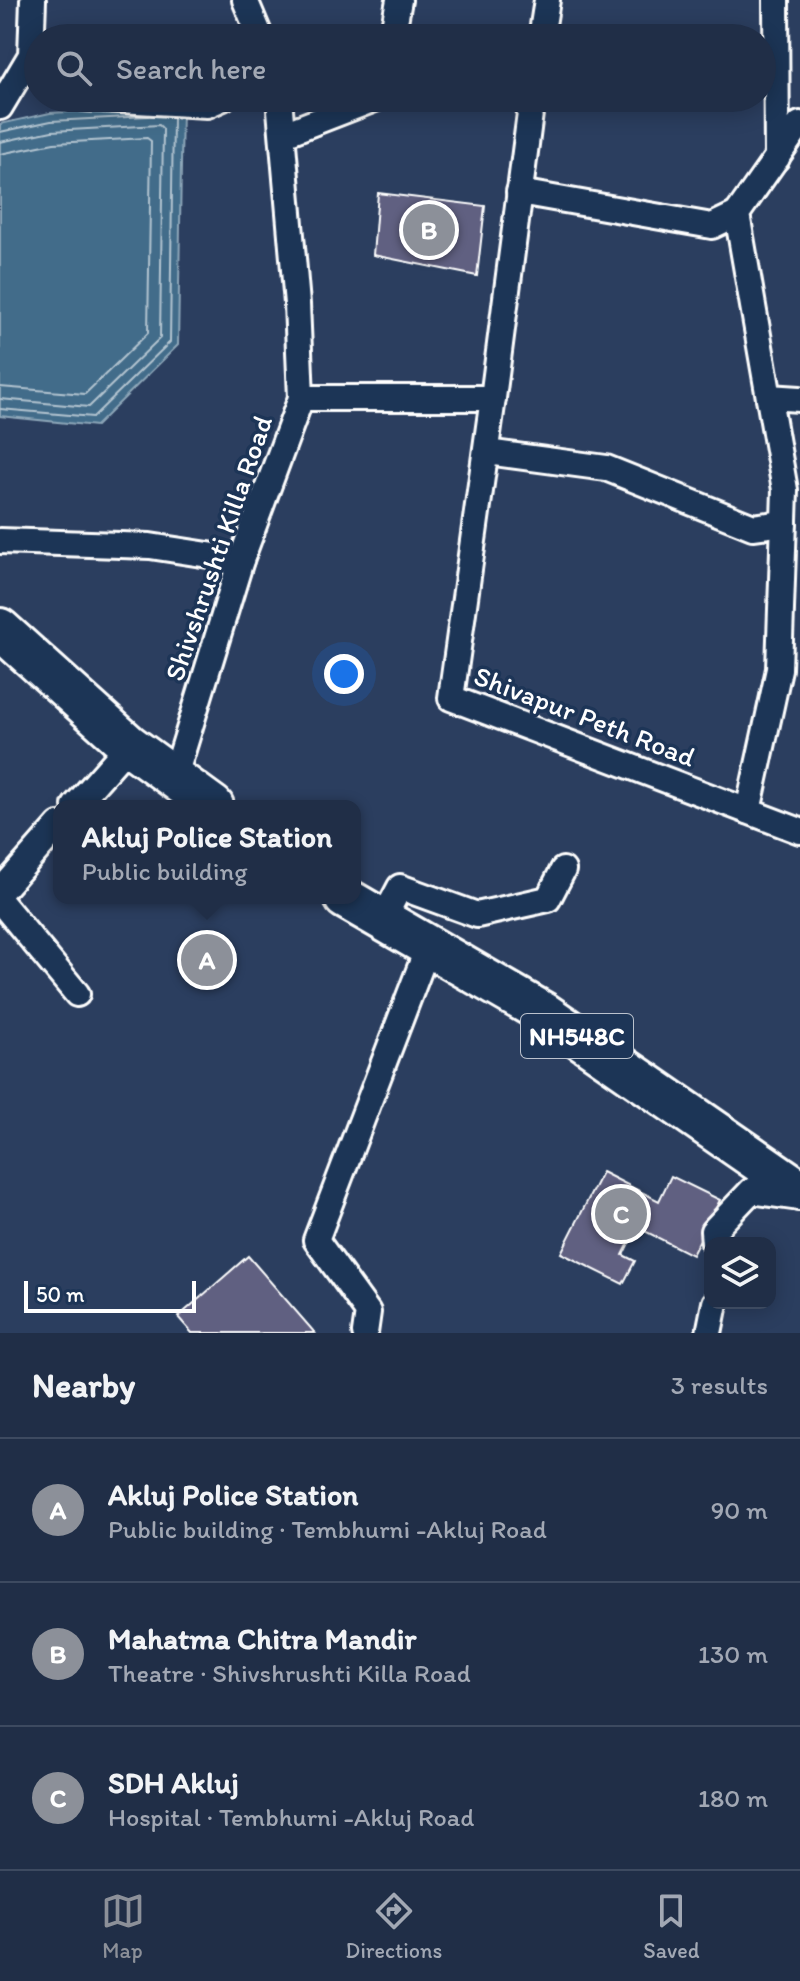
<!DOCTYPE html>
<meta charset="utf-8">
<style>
:root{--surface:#202e47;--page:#28364e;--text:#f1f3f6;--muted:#a2a8b4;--line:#3d4a60;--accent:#8c9099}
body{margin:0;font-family:Itim,sans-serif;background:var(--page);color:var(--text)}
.controls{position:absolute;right:24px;bottom:24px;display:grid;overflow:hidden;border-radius:16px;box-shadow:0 4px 20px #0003}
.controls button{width:72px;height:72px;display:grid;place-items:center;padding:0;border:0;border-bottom:2px solid var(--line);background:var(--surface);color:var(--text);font:40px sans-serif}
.scale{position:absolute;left:24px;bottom:20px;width:172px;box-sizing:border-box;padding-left:8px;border:4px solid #fff;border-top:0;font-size:22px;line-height:28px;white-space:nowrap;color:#fff;-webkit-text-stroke:6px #1d3557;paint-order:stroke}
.you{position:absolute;left:344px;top:674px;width:28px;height:28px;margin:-20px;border:6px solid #fff;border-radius:50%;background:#1a73e8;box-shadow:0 0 0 12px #1a73e833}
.badge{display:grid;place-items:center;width:52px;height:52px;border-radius:50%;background:var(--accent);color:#fff;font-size:26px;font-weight:700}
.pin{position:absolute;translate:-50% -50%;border:4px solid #fff;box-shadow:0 2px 8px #0006}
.popup{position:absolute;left:53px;top:800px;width:308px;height:104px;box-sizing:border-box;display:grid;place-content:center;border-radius:16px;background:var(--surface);filter:drop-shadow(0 2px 6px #0005);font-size:26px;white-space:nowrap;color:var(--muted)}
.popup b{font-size:30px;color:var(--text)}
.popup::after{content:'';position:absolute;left:50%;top:100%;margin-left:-16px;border:16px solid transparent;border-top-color:var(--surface)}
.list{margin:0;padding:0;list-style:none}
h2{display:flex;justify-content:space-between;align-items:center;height:104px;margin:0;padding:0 32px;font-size:34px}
h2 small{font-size:26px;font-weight:400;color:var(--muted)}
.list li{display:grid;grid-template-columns:52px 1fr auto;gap:24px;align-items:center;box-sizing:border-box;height:144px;padding:0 32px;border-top:2px solid var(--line)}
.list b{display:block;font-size:30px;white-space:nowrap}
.list p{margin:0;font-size:26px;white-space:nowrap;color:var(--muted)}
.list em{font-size:26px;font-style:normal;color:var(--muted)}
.icon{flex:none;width:44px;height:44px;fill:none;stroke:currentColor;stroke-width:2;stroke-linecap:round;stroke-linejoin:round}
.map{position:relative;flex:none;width:800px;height:1333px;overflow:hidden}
.search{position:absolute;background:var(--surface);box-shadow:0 4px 20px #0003;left:24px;right:24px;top:24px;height:88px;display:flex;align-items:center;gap:20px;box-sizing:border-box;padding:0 28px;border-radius:44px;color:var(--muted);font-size:30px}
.sheet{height:536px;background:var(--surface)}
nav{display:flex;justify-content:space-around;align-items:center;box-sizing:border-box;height:112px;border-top:2px solid var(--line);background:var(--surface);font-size:22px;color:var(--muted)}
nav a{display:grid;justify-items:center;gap:4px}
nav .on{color:var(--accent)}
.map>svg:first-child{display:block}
.water{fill:#426c8a;stroke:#8ea7b9;stroke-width:2}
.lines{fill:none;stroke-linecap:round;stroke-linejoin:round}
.shore{stroke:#b3c4d0;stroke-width:2}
.building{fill:#616081;stroke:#fff;stroke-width:2}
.minor-casing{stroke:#fff;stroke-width:30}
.trunk-casing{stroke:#fff;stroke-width:46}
.minor{stroke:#1d3557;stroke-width:24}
.trunk{stroke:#1d3557;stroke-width:40}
.labels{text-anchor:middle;stroke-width:7;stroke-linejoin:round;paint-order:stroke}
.shield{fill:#1d3557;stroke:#bbc2cd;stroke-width:2}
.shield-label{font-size:26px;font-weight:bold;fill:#fff}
.street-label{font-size:28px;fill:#fff;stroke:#1d3557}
</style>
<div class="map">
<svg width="800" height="1333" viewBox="0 0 800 1333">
<rect width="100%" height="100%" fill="#2b3e5f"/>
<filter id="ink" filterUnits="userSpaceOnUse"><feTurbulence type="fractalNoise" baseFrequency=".0125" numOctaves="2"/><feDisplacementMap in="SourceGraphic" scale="16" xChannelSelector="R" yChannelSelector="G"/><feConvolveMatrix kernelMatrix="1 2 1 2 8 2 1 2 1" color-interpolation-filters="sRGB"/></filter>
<g filter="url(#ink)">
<path class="water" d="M182,106l-4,239 -82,81 -96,-10v-292l50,-11z"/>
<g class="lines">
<g class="shore">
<path d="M0,132l51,-11 97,-5"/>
<path d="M0,142l52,-11 107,-6 4,4 -3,209 -71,69 -89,-8"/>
<path d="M0,154l54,-11 93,-5 4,3 -3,192 -63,61 -85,-7"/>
<path d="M0,409l93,8 77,-75 3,-225"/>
</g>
</g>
<g class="building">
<path d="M378,193l107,13 -8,70 -104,-21z"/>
<path d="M602,1172l57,29 12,-25 49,24 -28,55 -55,-28 -14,28 12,6 -12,23 -62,-31z"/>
<path d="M248,1256l67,77h-123l-14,-16z"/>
</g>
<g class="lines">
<defs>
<g id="minor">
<path d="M245,0l16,38"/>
<path d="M776,0l1,158"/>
<path d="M392,38l7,-38"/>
<path d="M541,38l6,-38"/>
<path d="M84,98l123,7 16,-7"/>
<path d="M279,98l18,206 4,94"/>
<path d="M0,107l31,-52 2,-55"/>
<path d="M284,134l93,-36"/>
<path d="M519,192l193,34 25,-12"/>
<path d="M769,397l31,2"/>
<path d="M493,398l-42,300 349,133"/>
<path d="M487,452l119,16 147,59 31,-4"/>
<path d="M0,541l150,5 91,14"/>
<path d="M174,779l67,-219 60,-162h192l39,-300"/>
<path d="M75,806l54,-61"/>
<path d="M748,811l31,-142 6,-179 -48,-276 63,-90"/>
<path d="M0,892l59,-67"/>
<path d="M0,901l77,93"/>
<path d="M382,921l18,-34 77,28 71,-16 15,-29"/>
<path d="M714,1243l-1,-12 38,-40 49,7"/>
<path d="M365,1333l3,-21 -52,-72 112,-293"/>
<path d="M709,1333l6,-30"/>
</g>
<g id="trunk">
<path d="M0,629l129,116 84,61"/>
<path d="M345,898l199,115 256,177"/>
</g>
</defs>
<use href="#minor" class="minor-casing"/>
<use href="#trunk" class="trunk-casing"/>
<use href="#minor" class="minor"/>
<use href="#trunk" class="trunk"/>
</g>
</g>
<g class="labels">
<rect class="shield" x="521" y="1014" width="112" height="44" rx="6"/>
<g class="shield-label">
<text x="577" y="1045">NH548C</text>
</g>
<g class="street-label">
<text transform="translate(218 548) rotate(-71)" y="10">Shivshrushti Killa Road</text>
<text transform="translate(585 716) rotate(21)" y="10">Shivapur Peth Road</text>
</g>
</g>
</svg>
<div class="controls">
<button><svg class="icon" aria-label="layers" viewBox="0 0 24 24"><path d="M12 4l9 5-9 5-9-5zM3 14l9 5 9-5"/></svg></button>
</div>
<div class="scale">50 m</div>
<div class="you"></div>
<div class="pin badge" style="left:207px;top:960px">A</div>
<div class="popup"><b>Akluj Police Station</b>Public building</div>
<div class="pin badge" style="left:429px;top:230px">B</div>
<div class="pin badge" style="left:621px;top:1214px">C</div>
<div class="search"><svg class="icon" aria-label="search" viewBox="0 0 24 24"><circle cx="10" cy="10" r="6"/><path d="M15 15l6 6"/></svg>Search here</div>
</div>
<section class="sheet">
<h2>Nearby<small>3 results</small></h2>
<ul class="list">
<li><span class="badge">A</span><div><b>Akluj Police Station</b><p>Public building · Tembhurni -Akluj Road</p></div><em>90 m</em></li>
<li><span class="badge">B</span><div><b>Mahatma Chitra Mandir</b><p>Theatre · Shivshrushti Killa Road</p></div><em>130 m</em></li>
<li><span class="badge">C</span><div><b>SDH Akluj</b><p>Hospital · Tembhurni -Akluj Road</p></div><em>180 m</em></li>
</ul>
</section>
<nav>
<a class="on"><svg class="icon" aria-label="map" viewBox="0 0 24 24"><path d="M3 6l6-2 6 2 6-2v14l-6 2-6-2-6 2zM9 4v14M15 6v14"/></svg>Map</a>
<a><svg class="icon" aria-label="directions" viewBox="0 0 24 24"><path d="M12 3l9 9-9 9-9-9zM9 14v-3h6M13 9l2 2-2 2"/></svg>Directions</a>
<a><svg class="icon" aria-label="saved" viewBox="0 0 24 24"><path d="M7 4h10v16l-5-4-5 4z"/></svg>Saved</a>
</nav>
